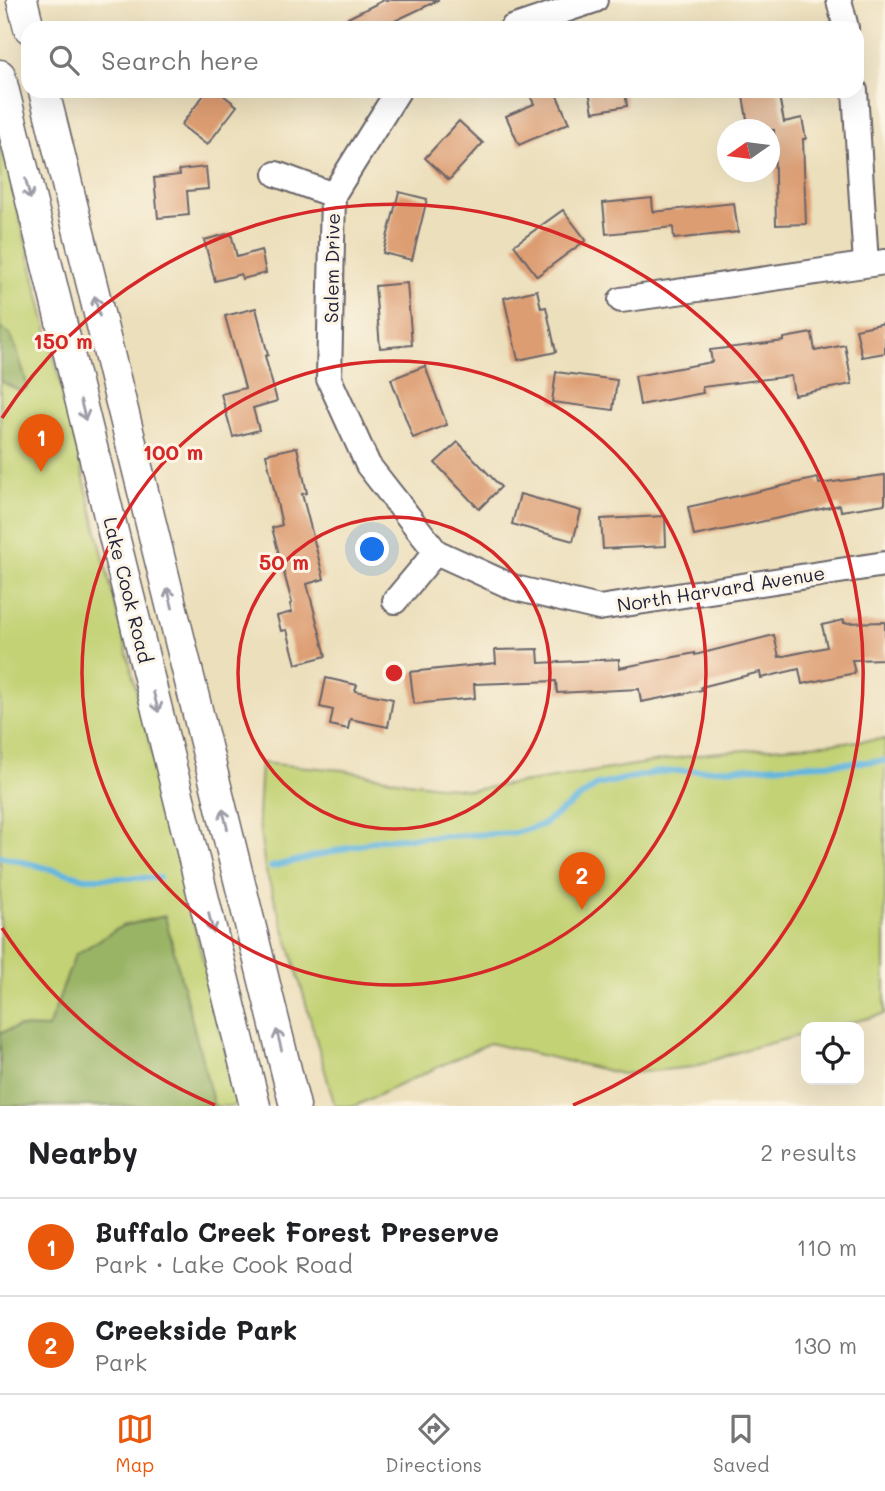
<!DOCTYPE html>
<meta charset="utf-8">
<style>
:root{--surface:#fff;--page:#f6f6f6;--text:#202124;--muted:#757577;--line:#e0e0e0;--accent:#ea580c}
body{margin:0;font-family:Mali,sans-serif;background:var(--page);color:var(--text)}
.controls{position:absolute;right:21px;bottom:21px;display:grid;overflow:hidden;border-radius:14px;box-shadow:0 7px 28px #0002}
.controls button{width:63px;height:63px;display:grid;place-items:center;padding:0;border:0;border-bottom:2px solid var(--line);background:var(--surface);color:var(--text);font:35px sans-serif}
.compass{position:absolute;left:717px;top:119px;width:63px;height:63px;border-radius:50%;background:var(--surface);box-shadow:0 7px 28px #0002;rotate:256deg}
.you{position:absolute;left:373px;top:550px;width:24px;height:24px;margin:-18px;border:5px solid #fff;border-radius:50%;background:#1a73e8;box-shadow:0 0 0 10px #1a73e833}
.badge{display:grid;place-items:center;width:46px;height:46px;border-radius:50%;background:var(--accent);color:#fff;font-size:23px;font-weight:700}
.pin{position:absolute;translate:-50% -58px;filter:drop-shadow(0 2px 4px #0008)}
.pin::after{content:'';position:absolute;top:37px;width:24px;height:21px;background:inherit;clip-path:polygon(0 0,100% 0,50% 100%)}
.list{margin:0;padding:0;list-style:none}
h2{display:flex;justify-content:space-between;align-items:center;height:91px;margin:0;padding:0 28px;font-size:30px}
h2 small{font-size:23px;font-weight:400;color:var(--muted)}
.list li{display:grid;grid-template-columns:46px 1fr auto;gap:21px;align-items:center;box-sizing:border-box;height:98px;padding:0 28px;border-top:2px solid var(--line)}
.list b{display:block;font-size:26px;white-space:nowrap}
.list p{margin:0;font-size:23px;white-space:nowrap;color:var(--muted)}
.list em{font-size:23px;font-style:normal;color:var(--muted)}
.icon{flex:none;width:38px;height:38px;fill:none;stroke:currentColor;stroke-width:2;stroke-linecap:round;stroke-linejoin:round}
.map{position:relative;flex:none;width:885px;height:1106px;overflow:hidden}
.search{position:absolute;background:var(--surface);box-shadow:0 7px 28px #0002;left:21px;right:21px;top:21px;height:77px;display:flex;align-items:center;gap:18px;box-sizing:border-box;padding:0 24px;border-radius:21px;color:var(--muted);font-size:26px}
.sheet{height:287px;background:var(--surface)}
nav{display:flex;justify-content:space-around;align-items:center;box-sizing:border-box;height:98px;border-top:2px solid var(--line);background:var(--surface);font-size:19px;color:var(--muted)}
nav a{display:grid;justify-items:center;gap:4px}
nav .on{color:var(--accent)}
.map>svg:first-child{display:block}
.green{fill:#c3d275;stroke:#727a58;stroke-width:2}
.forest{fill:#9ab466;stroke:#5e6b50;stroke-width:2}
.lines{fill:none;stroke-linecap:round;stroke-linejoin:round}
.stream{stroke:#63b6df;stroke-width:6}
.building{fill:#dd9d72}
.minor-casing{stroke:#696468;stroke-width:28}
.major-casing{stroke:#696468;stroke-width:33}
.minor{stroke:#fff;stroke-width:24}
.major{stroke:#fff;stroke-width:30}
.oneway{stroke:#9c9ca7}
.ring{fill:none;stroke:#d62828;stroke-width:3.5}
.labels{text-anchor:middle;stroke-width:6;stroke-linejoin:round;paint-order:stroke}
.street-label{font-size:19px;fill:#22223b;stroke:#fcf5e5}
.centre{fill:#d62828;stroke:#fcf5e5;stroke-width:3.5}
.ring-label{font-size:21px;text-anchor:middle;font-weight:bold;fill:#d62828;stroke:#fcf5e5;stroke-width:6;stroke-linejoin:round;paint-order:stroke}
</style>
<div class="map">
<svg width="885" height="1106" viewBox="0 0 885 1106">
<rect width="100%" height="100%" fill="#fcf5e5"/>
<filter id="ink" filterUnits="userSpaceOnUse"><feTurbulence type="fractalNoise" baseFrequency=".0143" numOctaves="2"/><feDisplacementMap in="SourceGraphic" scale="14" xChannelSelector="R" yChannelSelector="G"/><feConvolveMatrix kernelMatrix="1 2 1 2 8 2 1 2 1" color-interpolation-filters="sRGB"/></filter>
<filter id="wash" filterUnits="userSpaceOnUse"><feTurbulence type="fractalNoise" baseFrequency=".00686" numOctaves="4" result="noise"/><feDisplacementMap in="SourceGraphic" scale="28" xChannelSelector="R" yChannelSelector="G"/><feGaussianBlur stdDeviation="1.57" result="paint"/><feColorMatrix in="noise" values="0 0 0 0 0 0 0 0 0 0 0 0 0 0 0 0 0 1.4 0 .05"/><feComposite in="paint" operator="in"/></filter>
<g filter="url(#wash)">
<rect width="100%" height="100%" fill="#ecdfbc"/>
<g class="green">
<path d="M0,138l239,968h-239z"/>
<path d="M885,739v275l-52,13h-27v7l-59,15 -54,18 -71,7 -133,-31 -134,63h-20l-44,-155 -26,-82 -7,-53 3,-53 82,7 64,12 64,8 64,-9 174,-28z"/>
</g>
<g class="forest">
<path d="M0,328l10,6 7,16 11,38 -8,3 -20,-10z"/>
<path d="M165,916l49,190h-214v-73l18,-6 30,1 27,-73 47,-29z"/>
</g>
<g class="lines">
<g class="stream">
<path d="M0,856l85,22h74"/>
<path d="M271,867l112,-28 132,-6 27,-8 55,-40 62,-13 226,-11"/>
</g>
</g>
<g id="blocks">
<g class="building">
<path d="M384,0h55l-59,28h-52z"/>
<path d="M207,91h11l19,15 -30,39 -26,-20z"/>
<path d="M528,91h27l14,32 -50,22 -13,-29 28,-12z"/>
<path d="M589,91h36l2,15 -34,6z"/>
<path d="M742,91h36l6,31 18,-4 4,21h-3l3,85 -30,1 -2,-95h-25z"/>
<path d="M459,121l24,22 -34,37 -24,-22z"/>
<path d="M206,167l2,22 -21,2 2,24 -31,3 -4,-40 26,-3 -1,-5z"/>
<path d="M399,192l28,7 -15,61 -29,-7z"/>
<path d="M652,198l1,14 81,-9 4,29 -64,7 -1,-12 -67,7 -3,-31z"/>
<path d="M563,210l23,30 -49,36 -23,-31z"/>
<path d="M231,233l6,24 24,-7 5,23 -24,6 -1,-5 -26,7 -11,-41z"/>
<path d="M407,283l5,62 -32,3 -5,-62z"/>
<path d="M537,290l4,18 5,-1 10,45 -38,8 -14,-62z"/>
<path d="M256,308l12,47 -3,1 12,45 -24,7 6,22 -26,7 -12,-43 24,-6 -20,-72z"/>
<path d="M885,323v30l-23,4 -6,-28z"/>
<path d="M812,333l3,18 30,-6 7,39 -58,11 -3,-19 -89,11 1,6 -63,12 -5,-29 77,-14 -2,-12 74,-9v-3z"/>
<path d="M425,366l22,59 -34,13 -22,-59z"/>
<path d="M556,372l61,8 -4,30 -61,-8z"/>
<path d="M458,442l43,45 -22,22 -44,-46z"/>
<path d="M297,447l10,46 -5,1 22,85 -17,5 19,72 -30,8 -9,-34 -6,1 -4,-15 15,-4 -2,-8 2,-1 -20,-75 10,-3 -16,-71z"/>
<path d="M885,475v29l-44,7 -1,-6 -146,31 -6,-29 130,-29 1,6z"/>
<path d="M520,494l61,17 -8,30 -61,-17z"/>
<path d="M665,516l1,30 -63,3 -2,-30z"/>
<path d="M844,620v3l41,-1v37l-33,1 3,13 -53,11 -3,-15 -38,9 -1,-6 -59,15 1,3 -61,12 -2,-13 -82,4 -1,-12 -82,3 1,14 -61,6 -4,-32 86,-9 -1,-13 43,-1 1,14 80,-4v9l76,-15v2l79,-20 5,22 48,-10 -5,-22z"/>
<path d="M326,678l31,7 -2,6 38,8 -5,28 -38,-8 -2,10 -18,-4 3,-15 -13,-3z"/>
</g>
</g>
</g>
<g filter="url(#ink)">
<use href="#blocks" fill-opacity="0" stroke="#696468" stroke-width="2"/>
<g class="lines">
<defs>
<g id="minor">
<path d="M839,0l7,28"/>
<path d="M512,28l83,-28"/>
<path d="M398,91l-65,104 -4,184 39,86 68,87 79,36 84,20 286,-44"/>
<path d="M855,91l11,173"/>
<path d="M276,174l57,21"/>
<path d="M621,300l264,-38"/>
<path d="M395,601l41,-49"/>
</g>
<g id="major">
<path d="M22,0l7,28"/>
<path d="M0,75l255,1031"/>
<path d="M44,91l251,1015"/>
</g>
</defs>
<use href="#minor" class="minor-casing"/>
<use href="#major" class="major-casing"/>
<use href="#minor" class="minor"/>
<use href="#major" class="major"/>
</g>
<defs><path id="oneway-shaft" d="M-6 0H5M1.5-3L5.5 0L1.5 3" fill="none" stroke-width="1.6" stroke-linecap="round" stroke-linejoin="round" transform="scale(1.75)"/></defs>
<g class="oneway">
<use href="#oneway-shaft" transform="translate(28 189) rotate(76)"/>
<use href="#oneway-shaft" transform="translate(97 306) rotate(-104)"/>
<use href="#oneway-shaft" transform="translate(83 410) rotate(76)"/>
<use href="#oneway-shaft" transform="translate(170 598) rotate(-104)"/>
<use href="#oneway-shaft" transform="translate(156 702) rotate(76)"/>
<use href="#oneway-shaft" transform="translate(225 819) rotate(-104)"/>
<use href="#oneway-shaft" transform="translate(211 923) rotate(76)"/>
<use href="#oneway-shaft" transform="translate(279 1040) rotate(-104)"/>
</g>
</g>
<g class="ring">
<circle cx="394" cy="673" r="156"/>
<circle cx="394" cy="673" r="312"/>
<path d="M215 1105A468 468 0 0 1 2 928M2 418A468 468 0 1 1 573 1105"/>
</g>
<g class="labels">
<g class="street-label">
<text transform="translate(332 268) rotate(-89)" y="7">Salem Drive</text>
<text transform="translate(721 589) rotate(-9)" y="7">North Harvard Avenue</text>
<text transform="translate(128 590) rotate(76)" y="7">Lake Cook Road</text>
</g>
</g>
<circle cx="394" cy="673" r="10" class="centre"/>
<g class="ring-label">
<text x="63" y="349">150 m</text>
<text x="173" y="460">100 m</text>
<text x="284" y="570">50 m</text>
</g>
</svg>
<div class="controls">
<button><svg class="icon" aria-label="locate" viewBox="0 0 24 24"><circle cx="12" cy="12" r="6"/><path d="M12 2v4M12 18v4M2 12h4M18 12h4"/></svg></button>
</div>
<svg class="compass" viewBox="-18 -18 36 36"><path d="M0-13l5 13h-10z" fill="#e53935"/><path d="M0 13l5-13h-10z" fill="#757577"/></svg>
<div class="you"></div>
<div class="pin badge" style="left:41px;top:472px">1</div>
<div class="pin badge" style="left:582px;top:910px">2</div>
<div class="search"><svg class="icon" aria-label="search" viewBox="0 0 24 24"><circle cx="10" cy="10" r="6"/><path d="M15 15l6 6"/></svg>Search here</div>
</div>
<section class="sheet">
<h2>Nearby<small>2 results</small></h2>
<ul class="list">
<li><span class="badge">1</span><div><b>Buffalo Creek Forest Preserve</b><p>Park · Lake Cook Road</p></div><em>110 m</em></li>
<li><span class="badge">2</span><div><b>Creekside Park</b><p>Park</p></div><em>130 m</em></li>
</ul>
</section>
<nav>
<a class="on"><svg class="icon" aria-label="map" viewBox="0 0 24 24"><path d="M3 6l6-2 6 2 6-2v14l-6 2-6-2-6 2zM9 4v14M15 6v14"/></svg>Map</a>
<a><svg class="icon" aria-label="directions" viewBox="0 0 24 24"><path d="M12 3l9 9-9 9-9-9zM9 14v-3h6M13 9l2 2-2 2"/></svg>Directions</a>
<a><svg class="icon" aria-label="saved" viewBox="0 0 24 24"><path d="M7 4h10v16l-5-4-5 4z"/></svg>Saved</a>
</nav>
